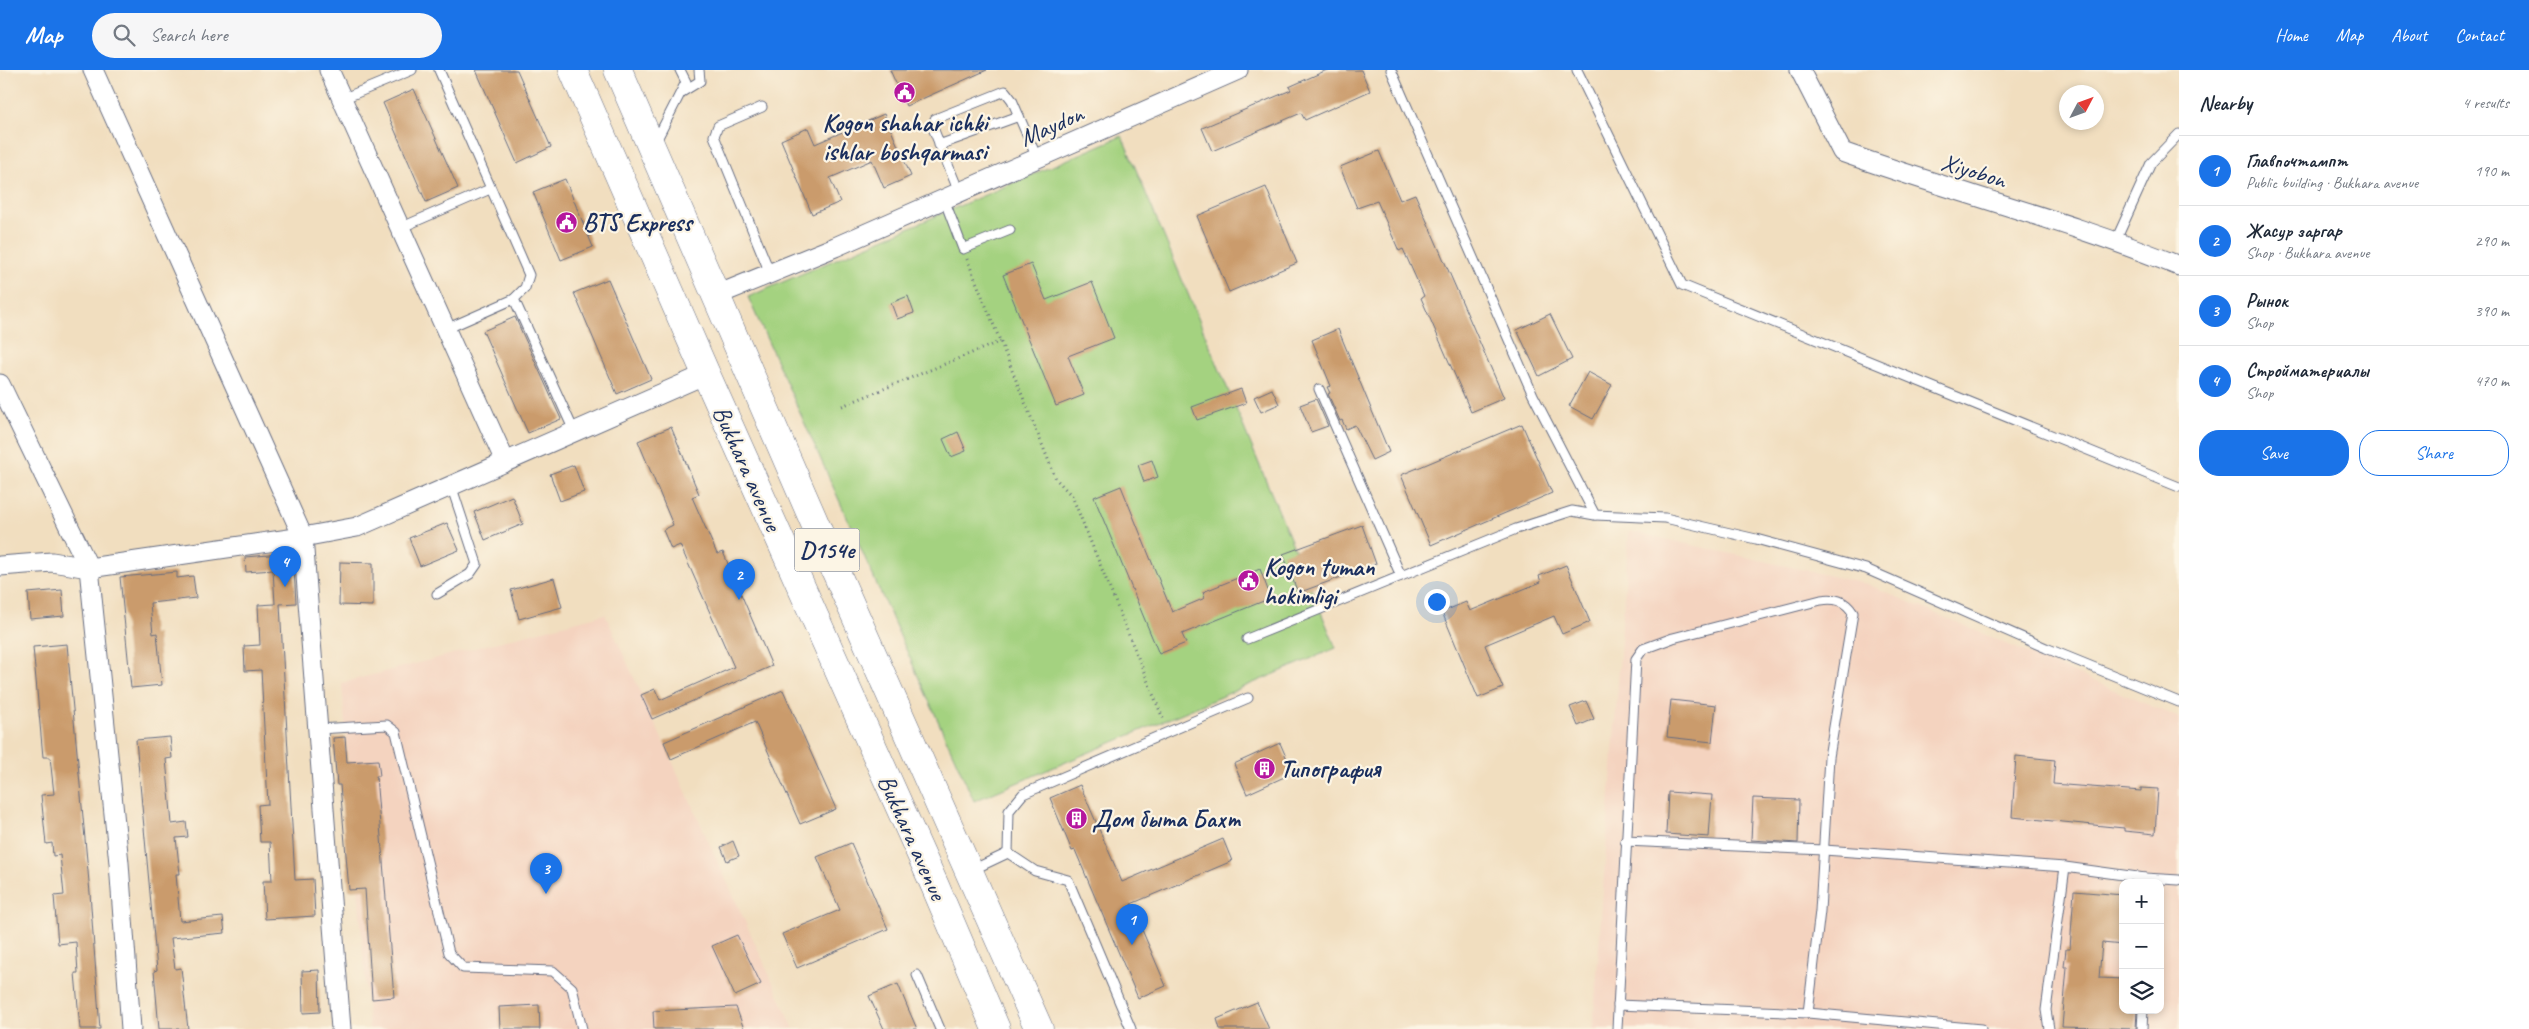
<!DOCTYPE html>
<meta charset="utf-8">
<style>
:root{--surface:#fff;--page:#f6f6f7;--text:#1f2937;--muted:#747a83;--line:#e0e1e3;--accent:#1a73e8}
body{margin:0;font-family:Caveat,sans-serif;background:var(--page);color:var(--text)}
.controls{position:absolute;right:15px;bottom:15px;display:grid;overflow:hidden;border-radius:10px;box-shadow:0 2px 8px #0003}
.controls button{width:45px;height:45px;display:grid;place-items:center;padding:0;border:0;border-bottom:1px solid var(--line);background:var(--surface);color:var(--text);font:25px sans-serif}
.compass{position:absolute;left:2059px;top:15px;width:45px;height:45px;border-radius:50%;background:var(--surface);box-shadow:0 2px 8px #0003;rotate:49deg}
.you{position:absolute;left:1436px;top:531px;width:18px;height:18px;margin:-12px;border:4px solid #fff;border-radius:50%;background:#1a73e8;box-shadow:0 0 0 8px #1a73e833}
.badge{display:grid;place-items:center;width:32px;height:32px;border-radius:50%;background:var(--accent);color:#fff;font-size:16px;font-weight:700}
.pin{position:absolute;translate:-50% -41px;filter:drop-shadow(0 1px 2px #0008)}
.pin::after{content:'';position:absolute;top:26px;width:18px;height:15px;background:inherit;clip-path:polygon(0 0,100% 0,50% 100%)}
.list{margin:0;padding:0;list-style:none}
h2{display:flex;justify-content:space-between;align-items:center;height:65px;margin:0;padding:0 20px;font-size:21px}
h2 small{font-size:16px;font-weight:400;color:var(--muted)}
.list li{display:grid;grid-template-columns:32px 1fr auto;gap:15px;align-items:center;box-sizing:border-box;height:70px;padding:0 20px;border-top:1px solid var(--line)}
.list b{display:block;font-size:19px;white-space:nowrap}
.list p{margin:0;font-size:16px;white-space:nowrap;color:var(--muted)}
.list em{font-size:16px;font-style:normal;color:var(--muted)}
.actions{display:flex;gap:10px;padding:15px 20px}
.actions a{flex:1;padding:11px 0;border:1px solid var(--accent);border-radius:20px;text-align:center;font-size:18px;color:var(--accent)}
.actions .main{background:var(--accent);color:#fff}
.icon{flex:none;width:28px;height:28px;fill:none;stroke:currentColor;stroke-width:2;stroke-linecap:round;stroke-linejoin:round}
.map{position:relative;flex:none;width:2179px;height:959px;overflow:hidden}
header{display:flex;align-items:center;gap:30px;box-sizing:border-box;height:70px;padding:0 25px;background:var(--accent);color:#fff}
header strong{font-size:24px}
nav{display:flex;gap:28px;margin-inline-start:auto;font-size:18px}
.search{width:350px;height:45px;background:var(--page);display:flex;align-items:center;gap:12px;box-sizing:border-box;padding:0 18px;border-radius:28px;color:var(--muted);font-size:19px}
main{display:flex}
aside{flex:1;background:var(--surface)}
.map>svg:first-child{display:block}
.built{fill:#f4d3bf;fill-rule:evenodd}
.green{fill:#a4d280;stroke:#60806f}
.building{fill:#ca9b6c}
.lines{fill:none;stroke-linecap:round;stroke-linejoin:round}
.lane-casing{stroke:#666c80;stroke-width:11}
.street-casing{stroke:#666c80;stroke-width:21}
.primary-casing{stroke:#666c80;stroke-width:29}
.path{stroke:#666c80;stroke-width:3;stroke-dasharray:1 4;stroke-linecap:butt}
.lane{stroke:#fff;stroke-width:9}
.street{stroke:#fff;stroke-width:19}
.primary{stroke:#fff;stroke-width:28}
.labels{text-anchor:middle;stroke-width:4.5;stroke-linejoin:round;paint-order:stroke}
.shield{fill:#fcf5e5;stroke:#5e6a86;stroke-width:1}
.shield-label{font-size:24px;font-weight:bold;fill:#1b2f5e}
.poi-label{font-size:25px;font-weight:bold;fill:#1b2f5e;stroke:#fcf5e5;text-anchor:start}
.street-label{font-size:25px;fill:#1b2f5e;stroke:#fcf5e5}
</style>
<header>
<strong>Map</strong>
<div class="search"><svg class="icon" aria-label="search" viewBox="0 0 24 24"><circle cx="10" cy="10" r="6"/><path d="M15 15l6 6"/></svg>Search here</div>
<nav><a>Home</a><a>Map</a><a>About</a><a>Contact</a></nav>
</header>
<main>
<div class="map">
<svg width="2179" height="959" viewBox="0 0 2179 959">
<rect width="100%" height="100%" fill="#fcf5e5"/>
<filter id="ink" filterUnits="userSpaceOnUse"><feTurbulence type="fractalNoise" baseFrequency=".02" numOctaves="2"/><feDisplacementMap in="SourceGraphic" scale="10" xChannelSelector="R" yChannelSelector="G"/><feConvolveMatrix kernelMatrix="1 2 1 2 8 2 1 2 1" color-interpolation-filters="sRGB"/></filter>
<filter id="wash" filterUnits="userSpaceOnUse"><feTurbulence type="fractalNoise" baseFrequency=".0096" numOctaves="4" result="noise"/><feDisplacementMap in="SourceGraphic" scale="20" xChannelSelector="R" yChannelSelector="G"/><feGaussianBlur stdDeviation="1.12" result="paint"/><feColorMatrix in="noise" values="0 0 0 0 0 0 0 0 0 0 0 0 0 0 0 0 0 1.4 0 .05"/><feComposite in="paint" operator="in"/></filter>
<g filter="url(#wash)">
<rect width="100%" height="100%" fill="#f1debf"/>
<g class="built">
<path d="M1629,461l238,53 312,134v311h-586zM2123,813h37v127h-37z"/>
<path d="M605,544l189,415h-425l-27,-346z"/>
</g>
<path class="green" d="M1122,66l214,512 -362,153 -226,-504z"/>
<g id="blocks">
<g class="building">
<path d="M476,0h41l34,77 -34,16z"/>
<path d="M890,0h97l-81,36z"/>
<path d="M1327,0h34l9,21 -65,29 -4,-7 -89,38 -10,-23 89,-38 -2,-3z"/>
<path d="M414,19l44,99 -32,14 -43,-99z"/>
<path d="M884,44l27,62 -27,12 -12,-28 -42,18 10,24 -28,12 -31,-74 27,-12 7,16z"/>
<path d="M1379,81l21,49 15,-6 89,204 -33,14 -50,-114 3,-2 -21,-47 -4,2 -22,-50 -20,7 -17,-41z"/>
<path d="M565,109l28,68 -32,13 -28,-68z"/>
<path d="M1266,117l31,76 -68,29 -32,-76z"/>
<path d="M1031,194l15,36 46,-18 22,56 -46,18 16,39 -28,11 -53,-131z"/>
<path d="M608,209l43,100 -34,15 -43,-101z"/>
<path d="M908,226l6,17 -17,6 -6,-16z"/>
<path d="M1550,244l22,45 -33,17 -22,-46z"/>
<path d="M515,247l46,102 -33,14 -45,-102z"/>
<path d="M1338,259l51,123 -17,8 -17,-35 -9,4 -4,-9 -2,1 -12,-27 2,-1 -3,-6 4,-1 -19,-46z"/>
<path d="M1588,302l24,13 -19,34 -24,-13z"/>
<path d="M1241,319l5,14 -49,17 -5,-13z"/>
<path d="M1272,319l7,15 -18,8 -7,-15z"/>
<path d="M1316,329l12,27 -17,6 -11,-27z"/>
<path d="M1522,354l30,69 -121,52 -30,-70z"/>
<path d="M671,357l28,67 -7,3 25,57 6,-2 49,114 -120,53 -11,-24 14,-6 5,11 74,-33 -54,-122 -9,4 -8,-19 10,-5 -35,-84z"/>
<path d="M958,362l8,19 -15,6 -8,-18z"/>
<path d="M1152,390l6,17 -14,5 -6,-17z"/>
<path d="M574,395l10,27 -24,9 -10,-27z"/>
<path d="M1121,416l51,126 33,-14 -2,-6 57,-23 11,29 -89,36 4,9 -27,11 -65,-157z"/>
<path d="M512,426l11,28 -38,16 -11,-28z"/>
<path d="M447,453l12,27 -39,16 -11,-28z"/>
<path d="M1362,455l14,39 -78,29 -15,-39z"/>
<path d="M293,483l3,50 -16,1 15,276 18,-1 2,37 -50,3 -2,-38h9l-2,-39h-10l-2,-37 10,-1 -7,-134 -16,1 -1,-25 16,-1 -2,-40 17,-1 -2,-34 -27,2 -1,-15z"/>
<path d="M340,492l33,1v43l-34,-1z"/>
<path d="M1566,495l24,57 -28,12 -8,-18 -69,29 18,43 -25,10 -36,-86 24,-10 4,9 71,-29 -2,-6z"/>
<path d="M177,502v6l16,-2 3,22 -46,5 3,31 4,-1 5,52 -31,3 -11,-111z"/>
<path d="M554,508l8,29 -43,12 -8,-29z"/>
<path d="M62,520l2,26 -34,3 -2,-26z"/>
<path d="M67,574l23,249 10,136h-20l-5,-56h3l-2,-31 -18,2 -4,-48 10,-1 -4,-40 -7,1 -1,-13 -6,1 -5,-49 13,-1 -4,-37h-7l-10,-110z"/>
<path d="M783,620l53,119 -36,15 -45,-102 -84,37 -7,-17z"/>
<path d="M1671,630l45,5 -4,37 -45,-5z"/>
<path d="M1586,631l8,18 -16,7 -8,-19z"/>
<path d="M170,667l2,21 -6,1 6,65 14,-2 2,15 -12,1 4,36h-4l4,47 43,-4 2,16 -54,5 4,31 6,-1 7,61h-29l-5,-58 3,-1 -21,-230z"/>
<path d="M345,667l2,25 31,-2 2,16h-4l18,221 -22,2 -7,-110 -16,1 -9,-105h-3l-4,-47z"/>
<path d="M1280,673l13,30 -46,21 -13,-30z"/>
<path d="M2016,686l39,4 -2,24 88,7v-3l17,1 -3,45 -31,-3v-3l-112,-11z"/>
<path d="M1080,715l42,97 101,-43 9,22 -101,43 35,82 -28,12 -63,-148 -3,1 -22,-53z"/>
<path d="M1668,722l44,3 -3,42 -43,-3z"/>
<path d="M1753,728l46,2 -1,43 -47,-3z"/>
<path d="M733,771l6,15 -12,5 -6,-14z"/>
<path d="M851,773l37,86 -91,39 -15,-34 58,-24 -23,-53z"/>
<path d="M2074,821l49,4v50l-21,-2 -3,35 24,1v31h14l-1,19 -74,-2 5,-60h-3l2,-18h4z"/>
<path d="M737,865l24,49 -26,12 -23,-50z"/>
<path d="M319,900l1,42 -17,1 -1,-42z"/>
<path d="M898,914l9,22 10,23h-33l-15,-33z"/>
<path d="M1257,932l12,27h-49l-3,-10z"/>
<path d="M539,935l1,24h-40l-1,-22z"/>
<path d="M736,937l8,22h-90l-1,-18z"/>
</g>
</g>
</g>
<g filter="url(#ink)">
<use href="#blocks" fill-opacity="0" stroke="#666c80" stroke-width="1"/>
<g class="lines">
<defs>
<g id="lane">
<path d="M439,0l90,205 -4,13 -11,11 60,132"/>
<path d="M1391,0l142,325 62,120 70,3 91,21 110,30 180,79 133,54"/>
<path d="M1577,0l105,215 497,202"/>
<path d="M682,22l18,-11 -1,-11"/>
<path d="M342,29l70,-29"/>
<path d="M762,37l-44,19 -4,10 56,137"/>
<path d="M655,73l31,-61 -6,-12"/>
<path d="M939,75l80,-29"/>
<path d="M959,122l-26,-64 2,-9 70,-28 7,9 25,58"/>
<path d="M944,129l19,50 47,-19"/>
<path d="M400,158l90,-39"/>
<path d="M2116,170l35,-77 28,-29"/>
<path d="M446,259l68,-30"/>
<path d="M1319,319l82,187"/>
<path d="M437,524l33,-20 7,-10 -26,-79"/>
<path d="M1247,569l269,-110 56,-18 23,4"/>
<path d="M318,659l69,-4 9,7 53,221 14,15 90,3 19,17 10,41"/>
<path d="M1625,771l199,9 241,17 80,11 3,5"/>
<path d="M972,800l36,-17"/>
<path d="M2145,808l34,2"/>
<path d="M917,905l23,54"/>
<path d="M1618,935l190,8 173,16"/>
<path d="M1131,959l-63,-149 -33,-9 -27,-18 1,-42 14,-17 225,-96"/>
<path d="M1617,959l19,-370 7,-10 30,-11 148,-38c14,-2 24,0 32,13l-24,144 -9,154 -12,102"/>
<path d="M2049,959l-3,-19 19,-143"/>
<path d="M2142,959l1,-19"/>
</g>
<g id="street">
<path d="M93,0l210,467 38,492"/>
<path d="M329,0l176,391"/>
<path d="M1800,0l42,82c112,40 227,69 337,114"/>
<path d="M717,225l118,-48 403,-177"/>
<path d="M0,314l89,184 30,295 12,166"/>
<path d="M0,496l52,-4 37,6 214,-31 54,-10 349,-153"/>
</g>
<g id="primary">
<path d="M573,0l133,304 229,512 61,143"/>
<path d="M618,0l218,502 203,457"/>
</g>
</defs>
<use href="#lane" class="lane-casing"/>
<use href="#street" class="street-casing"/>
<use href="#primary" class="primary-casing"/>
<g class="path">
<path d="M967,189l89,220 16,17 92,225"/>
<path d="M842,336l159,-65"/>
</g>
<use href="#lane" class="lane"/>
<use href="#street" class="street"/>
<use href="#primary" class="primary"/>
</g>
</g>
<defs>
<symbol id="civic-disc" viewBox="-11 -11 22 22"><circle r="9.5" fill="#b5179e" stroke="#fcf5e5"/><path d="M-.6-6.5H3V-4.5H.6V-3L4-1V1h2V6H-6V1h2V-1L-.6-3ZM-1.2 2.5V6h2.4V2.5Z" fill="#fff"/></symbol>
<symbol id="building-disc" viewBox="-11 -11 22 22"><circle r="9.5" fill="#b5179e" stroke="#fcf5e5"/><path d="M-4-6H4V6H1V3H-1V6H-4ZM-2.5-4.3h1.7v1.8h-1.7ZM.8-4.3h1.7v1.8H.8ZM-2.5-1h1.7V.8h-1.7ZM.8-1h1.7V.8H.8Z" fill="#fff"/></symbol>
</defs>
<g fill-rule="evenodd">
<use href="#civic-disc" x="892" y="10" width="25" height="25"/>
<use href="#civic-disc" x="554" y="140" width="25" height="25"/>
<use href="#civic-disc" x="1236" y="498" width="25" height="25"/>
<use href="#building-disc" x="1252" y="686" width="25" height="25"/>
<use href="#building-disc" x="1064" y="736" width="25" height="25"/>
</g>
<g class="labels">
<rect class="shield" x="794.5" y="458.5" width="65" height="43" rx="4"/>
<g class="shield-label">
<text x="827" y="488">D154e</text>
</g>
<g class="poi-label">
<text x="905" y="61" text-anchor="middle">Kogon shahar ichki<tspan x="905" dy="29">ishlar boshqarmasi</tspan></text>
<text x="583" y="161">BTS Express</text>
<text x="1264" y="505">Kogon tuman<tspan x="1264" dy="29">hokimligi</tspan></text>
<text x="1280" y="707">Типография</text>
<text x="1092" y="757">Дом быта Бахт</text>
</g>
<g class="street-label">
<text transform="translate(1051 55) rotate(-24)" y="9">Maydon</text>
<text transform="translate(1974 100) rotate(17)" y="9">Xiyobon</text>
<text transform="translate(748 398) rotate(66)" y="9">Bukhara avenue</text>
<text transform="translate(913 767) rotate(66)" y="9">Bukhara avenue</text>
</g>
</g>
</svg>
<div class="controls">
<button>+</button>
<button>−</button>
<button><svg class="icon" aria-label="layers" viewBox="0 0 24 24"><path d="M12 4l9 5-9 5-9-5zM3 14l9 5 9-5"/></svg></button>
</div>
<svg class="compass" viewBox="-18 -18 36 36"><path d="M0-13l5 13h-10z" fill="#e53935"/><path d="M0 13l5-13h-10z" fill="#747a83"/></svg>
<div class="you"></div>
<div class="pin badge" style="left:1132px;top:875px">1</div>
<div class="pin badge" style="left:739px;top:530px">2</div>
<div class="pin badge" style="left:546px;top:824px">3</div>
<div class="pin badge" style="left:285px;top:517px">4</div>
</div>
<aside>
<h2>Nearby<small>4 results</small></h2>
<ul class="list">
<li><span class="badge">1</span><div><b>Главпочтампт</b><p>Public building · Bukhara avenue</p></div><em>190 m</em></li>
<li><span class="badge">2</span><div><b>Жасур заргар</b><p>Shop · Bukhara avenue</p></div><em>290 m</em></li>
<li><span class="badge">3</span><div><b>Рынок</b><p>Shop</p></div><em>390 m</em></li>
<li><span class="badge">4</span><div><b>Стройматериалы</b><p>Shop</p></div><em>470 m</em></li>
</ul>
<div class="actions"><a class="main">Save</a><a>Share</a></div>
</aside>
</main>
